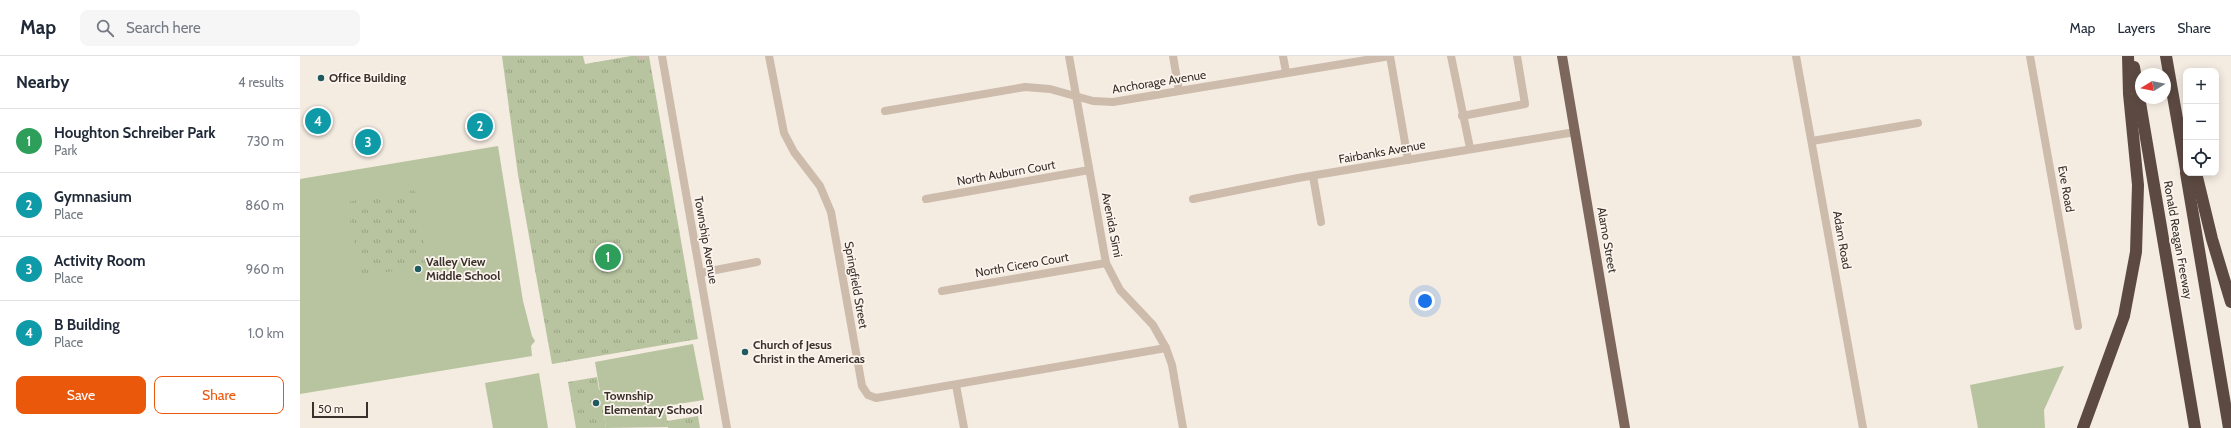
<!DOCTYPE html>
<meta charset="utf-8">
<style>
:root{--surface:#fff;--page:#f6f6f7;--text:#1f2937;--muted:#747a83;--line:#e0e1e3;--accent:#ea580c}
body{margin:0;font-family:Cabin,sans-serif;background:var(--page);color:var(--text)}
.controls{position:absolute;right:12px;top:12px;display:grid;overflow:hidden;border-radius:8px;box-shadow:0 2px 10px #0003}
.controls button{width:36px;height:36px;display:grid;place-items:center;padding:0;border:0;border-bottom:1px solid var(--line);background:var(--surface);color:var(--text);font:20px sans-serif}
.compass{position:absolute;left:1835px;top:12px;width:36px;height:36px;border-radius:50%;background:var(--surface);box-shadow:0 2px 10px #0003;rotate:260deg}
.scale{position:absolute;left:12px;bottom:10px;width:56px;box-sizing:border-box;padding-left:4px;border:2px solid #3b302b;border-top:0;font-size:11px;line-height:14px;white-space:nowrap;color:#3b302b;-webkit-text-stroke:3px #fbf5ee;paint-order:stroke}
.you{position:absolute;left:1125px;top:245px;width:14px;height:14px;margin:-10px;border:3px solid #fff;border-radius:50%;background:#1a73e8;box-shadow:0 0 0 6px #1a73e833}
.badge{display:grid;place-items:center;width:26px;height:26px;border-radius:50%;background:var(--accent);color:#fff;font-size:13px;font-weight:700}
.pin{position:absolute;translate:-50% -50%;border:2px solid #fff;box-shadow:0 1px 4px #0006}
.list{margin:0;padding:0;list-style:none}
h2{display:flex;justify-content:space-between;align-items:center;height:52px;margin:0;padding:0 16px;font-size:17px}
h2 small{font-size:13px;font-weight:400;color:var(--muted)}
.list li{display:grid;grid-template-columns:26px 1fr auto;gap:12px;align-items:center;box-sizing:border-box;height:64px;padding:0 16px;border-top:1px solid var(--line)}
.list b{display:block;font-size:15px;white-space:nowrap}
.list p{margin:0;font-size:13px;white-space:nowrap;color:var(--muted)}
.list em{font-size:13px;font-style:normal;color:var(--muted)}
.actions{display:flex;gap:8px;padding:12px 16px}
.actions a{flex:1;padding:9px 0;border:1px solid var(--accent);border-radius:8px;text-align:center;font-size:14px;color:var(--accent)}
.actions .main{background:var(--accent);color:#fff}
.icon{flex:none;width:22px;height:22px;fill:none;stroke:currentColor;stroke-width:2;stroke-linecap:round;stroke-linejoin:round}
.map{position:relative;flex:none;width:1931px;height:372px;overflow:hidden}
header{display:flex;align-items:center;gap:24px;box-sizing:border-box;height:56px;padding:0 20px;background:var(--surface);border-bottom:1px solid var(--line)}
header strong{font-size:19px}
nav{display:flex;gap:22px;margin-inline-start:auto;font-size:14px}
.search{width:280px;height:36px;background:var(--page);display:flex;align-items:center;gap:10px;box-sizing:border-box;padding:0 14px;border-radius:8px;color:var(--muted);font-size:15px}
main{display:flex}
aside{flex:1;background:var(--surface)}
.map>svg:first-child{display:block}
.green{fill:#b8c4a0}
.park{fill:url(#park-tufts)}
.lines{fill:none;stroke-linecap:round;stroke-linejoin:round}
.minor{stroke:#cdbbac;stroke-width:8}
.major{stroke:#7d675c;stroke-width:10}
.highway{stroke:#5c4a42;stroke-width:12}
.poi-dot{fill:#1f5a5e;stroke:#fbf5ee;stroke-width:1.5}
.labels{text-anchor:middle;stroke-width:3.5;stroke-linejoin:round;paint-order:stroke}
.poi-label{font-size:12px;font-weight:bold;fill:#3b302b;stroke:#fbf5ee;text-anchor:start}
.street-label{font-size:12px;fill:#3b302b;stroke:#fbf5ee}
</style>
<header>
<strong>Map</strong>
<div class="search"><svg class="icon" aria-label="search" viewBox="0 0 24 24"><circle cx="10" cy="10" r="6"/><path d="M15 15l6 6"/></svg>Search here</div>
<nav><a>Map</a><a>Layers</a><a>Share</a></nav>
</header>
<main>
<aside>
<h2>Nearby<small>4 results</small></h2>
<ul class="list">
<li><span class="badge" style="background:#2e9e5b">1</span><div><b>Houghton Schreiber Park</b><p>Park</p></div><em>730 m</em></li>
<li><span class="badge" style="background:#0f9aa8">2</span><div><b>Gymnasium</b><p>Place</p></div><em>860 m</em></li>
<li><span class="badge" style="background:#0f9aa8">3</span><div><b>Activity Room</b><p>Place</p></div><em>960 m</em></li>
<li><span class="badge" style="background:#0f9aa8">4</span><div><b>B Building</b><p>Place</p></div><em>1.0 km</em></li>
</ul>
<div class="actions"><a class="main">Save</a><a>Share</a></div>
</aside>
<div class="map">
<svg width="1931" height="372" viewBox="0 0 1931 372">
<defs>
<pattern id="park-tufts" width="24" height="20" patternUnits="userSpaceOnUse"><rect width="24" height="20" fill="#b8c4a0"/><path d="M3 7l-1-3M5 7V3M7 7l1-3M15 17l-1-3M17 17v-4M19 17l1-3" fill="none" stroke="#97a083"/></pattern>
</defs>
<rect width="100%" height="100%" fill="#f4ebe1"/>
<g class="green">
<path d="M198,90l25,155 9,35 3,5 -4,5 1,10 -232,38v-215z"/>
<path d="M393,288l11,56 -39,6 3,21 -62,1 -11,-66z"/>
<path d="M1764,310l-20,44 1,18h-67l-8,-43z"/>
<path d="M239,317l9,55h-55l-8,-45z"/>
</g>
<g class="park">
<path d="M202,0h81l2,8 46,-8h18l49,283 -146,25 -34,-189z"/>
<path d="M115,134l13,75 -68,12 -13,-75z"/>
<path d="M297,321l2,13h-2h3l6,38h-30l-8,-46z"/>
<path d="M398,360l2,12h-32l-1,-7z"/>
</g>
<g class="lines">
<g class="minor">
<path d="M341,0h3"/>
<path d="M362,0l65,372"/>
<path d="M469,0l15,77 10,19 26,34 11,26 31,174 6,9 8,3 290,-50"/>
<path d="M769,0l37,207 14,27 33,35 13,23 6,17 11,63"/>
<path d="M873,0l6,35"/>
<path d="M983,0l3,16"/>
<path d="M1090,0l18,104"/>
<path d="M1151,0l19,92"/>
<path d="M1496,0l67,372"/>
<path d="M1730,0l48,270"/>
<path d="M585,55l140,-24 25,2 43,12 20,1 277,-46"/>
<path d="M1162,60l63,-12 -8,-48"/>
<path d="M1512,85l106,-18"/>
<path d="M1013,120l8,46"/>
<path d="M626,143l163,-29"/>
<path d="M893,143l105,-21 277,-46"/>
<path d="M400,217l57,-11"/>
<path d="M642,235l164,-28"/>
<path d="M656,329l8,43"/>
</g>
<path class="major" d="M1262,0l63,372"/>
<g class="highway">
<path d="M1866,0l20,114"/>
<path d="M1834,11l61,361"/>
<path d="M1886,117l43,255"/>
<path d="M1896,117l16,66 19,63"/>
<path d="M1783,372l41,-112 12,-64 2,-67 -9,-91 -1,-38"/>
</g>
</g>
<g class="poi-dot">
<circle cx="21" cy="22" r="4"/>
<circle cx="118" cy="213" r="4"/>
<circle cx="445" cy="296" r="4"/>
<circle cx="296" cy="347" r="4"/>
</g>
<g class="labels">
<g class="poi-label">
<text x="29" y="26">Office Building</text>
<text x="126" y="210">Valley View<tspan x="126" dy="14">Middle School</tspan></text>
<text x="453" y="293">Church of Jesus<tspan x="453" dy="14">Christ in the Americas</tspan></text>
<text x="304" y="344">Township<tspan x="304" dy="14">Elementary School</tspan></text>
</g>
<g class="street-label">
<text transform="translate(859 26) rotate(-9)" y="4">Anchorage Avenue</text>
<text transform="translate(1082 96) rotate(-10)" y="4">Fairbanks Avenue</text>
<text transform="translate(706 117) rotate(-10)" y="4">North Auburn Court</text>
<text transform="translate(1766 133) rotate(80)" y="4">Eve Road</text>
<text transform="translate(812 169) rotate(79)" y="4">Avenida Simi</text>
<text transform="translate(406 184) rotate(80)" y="4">Township Avenue</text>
<text transform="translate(1307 184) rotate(80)" y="4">Alamo Street</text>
<text transform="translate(1542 184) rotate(80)" y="4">Adam Road</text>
<text transform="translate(1878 184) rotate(80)" y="4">Ronald Reagan Freeway</text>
<text transform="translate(722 209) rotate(-10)" y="4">North Cicero Court</text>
<text transform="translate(556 229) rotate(80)" y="4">Springfield Street</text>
</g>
</g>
</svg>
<div class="controls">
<button>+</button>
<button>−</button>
<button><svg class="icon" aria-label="locate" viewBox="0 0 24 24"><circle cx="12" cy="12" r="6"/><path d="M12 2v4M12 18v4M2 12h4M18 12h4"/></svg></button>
</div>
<svg class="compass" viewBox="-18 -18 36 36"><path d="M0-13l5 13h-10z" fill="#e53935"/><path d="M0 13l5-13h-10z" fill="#747a83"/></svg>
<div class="scale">50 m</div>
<div class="you"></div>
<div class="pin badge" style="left:308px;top:201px;background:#2e9e5b">1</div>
<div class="pin badge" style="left:180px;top:70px;background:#0f9aa8">2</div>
<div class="pin badge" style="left:68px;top:86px;background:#0f9aa8">3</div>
<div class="pin badge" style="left:18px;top:65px;background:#0f9aa8">4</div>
</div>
</main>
